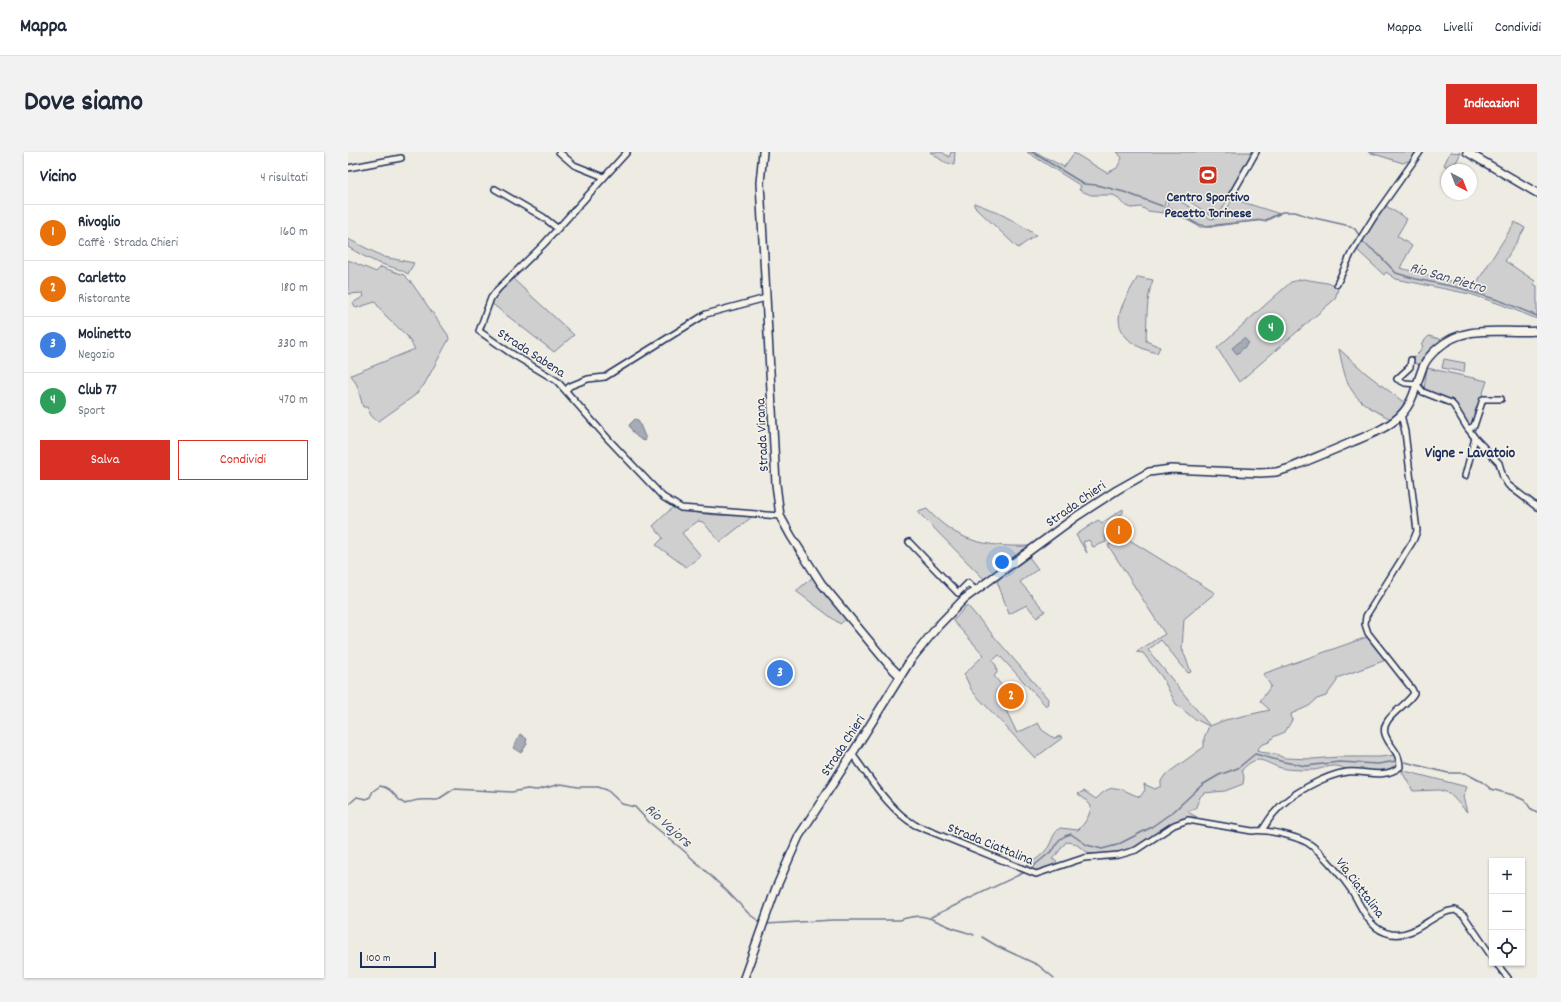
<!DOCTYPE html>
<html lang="it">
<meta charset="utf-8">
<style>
:root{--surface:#fff;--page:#f2f2f3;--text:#1f2937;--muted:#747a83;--line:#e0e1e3;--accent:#d93025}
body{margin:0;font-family:Dekko,sans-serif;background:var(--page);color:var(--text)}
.controls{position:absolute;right:12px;bottom:12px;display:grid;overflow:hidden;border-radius:0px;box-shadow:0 1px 3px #0004}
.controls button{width:36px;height:36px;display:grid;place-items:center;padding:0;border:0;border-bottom:1px solid var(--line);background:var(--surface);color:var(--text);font:20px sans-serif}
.compass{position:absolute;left:1093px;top:12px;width:36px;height:36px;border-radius:50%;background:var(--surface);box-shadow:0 1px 3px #0004;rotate:138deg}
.scale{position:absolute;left:12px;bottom:10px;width:76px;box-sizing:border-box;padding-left:4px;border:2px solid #1b2f5e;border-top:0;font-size:11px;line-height:14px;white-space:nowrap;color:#1b2f5e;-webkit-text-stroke:3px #f7f3e8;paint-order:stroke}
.you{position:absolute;left:654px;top:410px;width:14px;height:14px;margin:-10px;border:3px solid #fff;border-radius:50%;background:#1a73e8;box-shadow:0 0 0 6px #1a73e833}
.badge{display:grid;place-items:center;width:26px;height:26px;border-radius:50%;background:var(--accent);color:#fff;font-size:13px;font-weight:700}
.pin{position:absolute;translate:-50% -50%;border:2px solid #fff;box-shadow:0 1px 4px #0006}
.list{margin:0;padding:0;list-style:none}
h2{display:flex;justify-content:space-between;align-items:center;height:52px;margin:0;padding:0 16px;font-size:17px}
h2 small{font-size:13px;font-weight:400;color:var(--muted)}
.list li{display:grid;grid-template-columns:26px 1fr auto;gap:12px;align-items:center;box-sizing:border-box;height:56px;padding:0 16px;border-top:1px solid var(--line)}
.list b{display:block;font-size:15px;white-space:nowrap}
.list p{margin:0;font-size:13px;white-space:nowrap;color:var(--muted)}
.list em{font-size:13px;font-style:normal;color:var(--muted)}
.actions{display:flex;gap:8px;padding:12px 16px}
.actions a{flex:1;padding:9px 0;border:1px solid var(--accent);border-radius:0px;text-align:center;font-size:14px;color:var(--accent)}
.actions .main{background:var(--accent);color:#fff}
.icon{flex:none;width:22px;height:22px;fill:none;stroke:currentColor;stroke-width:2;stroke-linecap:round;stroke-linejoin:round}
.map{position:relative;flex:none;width:1189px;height:826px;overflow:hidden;border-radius:0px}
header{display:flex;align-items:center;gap:24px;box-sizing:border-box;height:56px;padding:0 20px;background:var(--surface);border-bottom:1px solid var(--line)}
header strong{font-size:19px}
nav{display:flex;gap:22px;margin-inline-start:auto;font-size:14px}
.intro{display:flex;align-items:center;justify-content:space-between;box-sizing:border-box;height:96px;padding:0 24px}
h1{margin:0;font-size:28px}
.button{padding:10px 18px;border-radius:0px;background:var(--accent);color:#fff;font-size:14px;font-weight:700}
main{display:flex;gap:24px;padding:0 24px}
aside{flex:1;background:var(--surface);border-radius:0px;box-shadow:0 1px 3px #0004}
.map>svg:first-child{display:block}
.green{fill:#cfcfcf;stroke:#757f96}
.water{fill:#a6abb5;stroke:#6e7992}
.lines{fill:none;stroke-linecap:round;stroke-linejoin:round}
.stream{stroke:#6e7992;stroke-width:1.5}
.street-casing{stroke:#1b2f5e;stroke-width:8}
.secondary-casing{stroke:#1b2f5e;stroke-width:10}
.street{stroke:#f7f3e8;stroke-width:5}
.secondary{stroke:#f7f3e8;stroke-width:7}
.labels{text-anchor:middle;stroke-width:3;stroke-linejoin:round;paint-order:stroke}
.poi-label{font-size:14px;font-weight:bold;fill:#1b2f5e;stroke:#f7f3e8}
.street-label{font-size:14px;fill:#1b2f5e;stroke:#f7f3e8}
.water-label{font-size:15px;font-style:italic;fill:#455478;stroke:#f7f3e8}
.neighbourhood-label{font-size:15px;font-weight:bold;fill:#1b2f5e;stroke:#f7f3e8}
</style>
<header>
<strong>Mappa</strong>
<nav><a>Mappa</a><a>Livelli</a><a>Condividi</a></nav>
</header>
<div class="intro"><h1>Dove siamo</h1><a class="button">Indicazioni</a></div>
<main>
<aside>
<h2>Vicino<small>4 risultati</small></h2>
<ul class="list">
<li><span class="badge" style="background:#e8710a">1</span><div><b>Rivoglio</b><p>Caffè · Strada Chieri</p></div><em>160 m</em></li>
<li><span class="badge" style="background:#e8710a">2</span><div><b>Carletto</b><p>Ristorante</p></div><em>180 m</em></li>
<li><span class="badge" style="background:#3f7fe0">3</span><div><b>Molinetto</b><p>Negozio</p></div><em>330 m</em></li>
<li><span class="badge" style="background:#2e9e5b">4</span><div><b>Club 77</b><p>Sport</p></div><em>470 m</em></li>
</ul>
<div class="actions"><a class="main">Salva</a><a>Condividi</a></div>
</aside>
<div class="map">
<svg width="1189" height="826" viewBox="0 0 1189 826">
<rect width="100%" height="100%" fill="#eeebe2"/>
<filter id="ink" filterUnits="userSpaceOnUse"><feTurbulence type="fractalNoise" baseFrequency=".025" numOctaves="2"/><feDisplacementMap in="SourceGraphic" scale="8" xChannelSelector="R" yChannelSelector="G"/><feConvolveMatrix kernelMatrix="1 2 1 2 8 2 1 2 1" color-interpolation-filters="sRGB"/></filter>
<g filter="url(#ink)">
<g class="green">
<path d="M582,0h12l7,5 2,-5h4l-1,13 -10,-3z"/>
<path d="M679,0h8l29,15 10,-14 33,20 10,-5 5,-10 -5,-6h139l-37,62 -6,3c-10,-5 -40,-32 -47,-17 -2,4 -2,9 -2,13l-16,-2 -7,-4 -10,1 -8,-4 -6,-7 -4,-2h-22l-12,-5 2,-4z"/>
<path d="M1020,0h48l-5,8 -8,3z"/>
<path d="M1102,0l11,1 -9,17 -8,-5z"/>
<path d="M823,46l5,1 35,20c11,-1 16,-11 22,-20l47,15 -16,8 -6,-2 -48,7h-10l-33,-18 1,-8z"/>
<path d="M626,51c23,8 43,19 62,32l-18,13 -44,-42z"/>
<path d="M1038,54l21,13 -10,17 15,10 -12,22 74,19 41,-65 10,6 -20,33 30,20 -1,3 3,2v33l-37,-15 -30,-10 -74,-15 -10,-7 -2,3 -28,-26z"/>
<path d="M0,87l36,18 30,6 -6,11c-9,-6 -19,-7 -29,-11 -11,-4 -21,-10 -31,-16z"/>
<path d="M0,108l28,12 5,-5 23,8 7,7 37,53 1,4 -25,46 -10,11 -35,25c-7,-2 -9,-7 -12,-14h-4l-6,-22 -6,-10 64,-26 -8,-13 -22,-21 -10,-13 -19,6 -3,-5 11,-7 -1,-3 -15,1z"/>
<path d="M790,125l15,3c-7,16 -6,43 -7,61l14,6 -3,6c-17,-4 -37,-13 -38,-34 0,-12 13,-32 19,-42z"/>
<path d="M164,126l62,57 -20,17 -63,-49 3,-7z"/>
<path d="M955,127l36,6 -4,14 -96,83 -22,-34 74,-66z"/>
<path d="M1081,184l14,4 -17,15 -6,10 -8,-3 11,-16 -2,-2z"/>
<path d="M991,197l28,25 39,30 -6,8 -9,7c-39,-19 -44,-28 -52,-70z"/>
<path d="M1096,207l21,4 -1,9 -22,-4z"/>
<path d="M1079,216l60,13 -15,44 -4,1 -16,-24 -28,-13z"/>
<path d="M326,354c23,11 54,9 79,10l-33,26 -17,-20 -5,-1 -16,12 19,23 -15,11 -30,-22 7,-7 -10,-12z"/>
<path d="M579,357c30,33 59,38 102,37l-44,34 -67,-68z"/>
<path d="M775,357v4l-6,4 2,6 -2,1 1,4 -9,2 1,3 -5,1 1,8 -13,5 -4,-7 -6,2 4,11 -11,-18 22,-15 4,3z"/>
<path d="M780,387l87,54 -31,26 -2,29 9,24 -3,1 -27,-33 -13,10 62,76 15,-6 45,-10 -10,-9 11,-15 -8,-12 104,-37 19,23 -49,18v3l-11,15 -9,3 -8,7 -18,8 1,6 -7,12 -12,5 -4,5 -8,3 -4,5 2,2 17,2 8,4 28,1 27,-2h41l15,-2 2,11 -10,4 -12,2 -31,-3c-8,-7 -21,0 -30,1 -9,0 -19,0 -28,-1 -20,-3 -26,-19 -44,1l2,7 -1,7 -18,7 -21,2 -4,4 -5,12 -7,2 3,3 6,3h-9l-15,6 -38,25 -17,5 -28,1 -16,-11 -8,-1c-5,6 -8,12 -14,17l4,2 1,4 -22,6 -11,-4c10,-6 21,-13 26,-23 3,-7 4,-11 10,-16l18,2c7,-7 12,-14 13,-24l-5,-6 -8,-6 6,-3 12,8c18,-19 24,-9 44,-2l5,-7 -1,-6 11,5 6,-3v-5l4,-6 39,-28v-9l5,-12 -16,-8 -17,-14 -14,-27 -19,-24 -7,-1 29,-18 -57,-89z"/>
<path d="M681,405l9,12 -18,13 25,29 -8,7 -10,-13 -18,9 -12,-33z"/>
<path d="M465,425l33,42 -6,5 -44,-33z"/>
<path d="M619,453l81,94 -1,8 -48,-52 -7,6 4,4 1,8 -3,3 9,11 -7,4 2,7 5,6 14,29 21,-10 4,7 12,8 7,-2 1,2 -27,20 -63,-67 -8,-17 20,-19 -31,-34z"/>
<path d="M1053,618l66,17 -4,10 4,15 -18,-19 -10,-3 -26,1z"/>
</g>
<g class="water">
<path d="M896,186l5,5 -12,11 -5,-6z"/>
<path d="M287,267l3,1 8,19 -1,2c-8,-2 -13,-9 -16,-16z"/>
<path d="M172,582l7,5 -1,3 1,2 -6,9 -8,-5z"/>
</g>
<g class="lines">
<g class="stream">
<path d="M684,0l52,32 13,1 27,7 38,14"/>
<path d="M822,56l25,15 10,3 61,-6 16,-8h13l15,5 40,9 5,3 4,6"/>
<path d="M1015,90l15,12 18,19 20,6 44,9 41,13 36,15"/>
<path d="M1057,610l43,11h17l17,9 9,7 22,6 13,6 4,7 7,4"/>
<path d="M0,653l9,-8 9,2 4,-2 3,-6 7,-5c13,2 15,13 25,18 14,-6 19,-4 32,-4l17,-11 58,3 15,-3 10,1 24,-6 17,3h20l9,3 15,14 13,3 14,15 34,28 44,41 22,23 11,8"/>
<path d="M682,717l24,-20 5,-9 6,-4 6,-2 16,11 15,4 15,-4 33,-17 24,-17 28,-26 17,-10 19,-7 17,-14 29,8 22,4 33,-4 39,2 18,-3"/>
<path d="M583,765l94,-45"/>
<path d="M418,772l67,-4h67c26,-9 31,0 53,8 7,3 14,4 21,7"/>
<path d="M634,785l15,9 41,19 16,13"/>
</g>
<defs>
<g id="street">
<path d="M211,0l15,13 30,12"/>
<path d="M279,0l-84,93 -45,44 -7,9 -12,33 30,21 48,29 52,59 54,57 18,11 99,8"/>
<path d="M0,16l53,-10"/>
<path d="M147,37l48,28 14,11"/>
<path d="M883,44l25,-44"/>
<path d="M989,132l14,-30 23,-37 46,-65"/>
<path d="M1063,208l-1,7 -13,12 8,4 11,1 7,8 28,11 3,3 12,20 9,12 24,25 4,14 5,8 29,22"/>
<path d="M218,238l4,-4 18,-7 17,-2 101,-63 60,-16"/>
<path d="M1120,277l6,-3 9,-27h18"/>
<path d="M1117,324l10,-38"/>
<path d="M561,390l49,51 10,-10 8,8"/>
<path d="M504,602c19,25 36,55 63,71l121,49 48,-16 35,-3 17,-5 38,-25 14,-5 64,11c15,-2 43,5 56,12 13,8 37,37 45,50 10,16 16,37 38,41 26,4 41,-22 64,-24l9,6 28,41"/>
<path d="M915,677c4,-6 7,-12 12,-17 13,-17 50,-37 72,-40 19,-2 35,8 53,-5 0,-16 -11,-20 -15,-33 -5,-16 22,-28 29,-41l-2,-4 -44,-56 -3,-9 1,-8 47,-75 4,-10 -12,-99 -4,-18"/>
<path d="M1148,811l12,15"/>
</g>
<g id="secondary">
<path d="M415,0l-3,31 16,301 4,32 11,20 30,47 68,82 11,11"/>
<path d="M1119,0l70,41"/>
<path d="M396,826l32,-90 23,-52 53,-82 58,-93 28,-35 26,-27 113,-83 40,-26 32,-18 22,-3 89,4 16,-1 14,-4c21,-9 42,-17 62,-26 17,-7 34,-13 48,-26 14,-14 16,-32 23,-49 3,-8 8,-13 15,-19 28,-25 65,-14 99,-17"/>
</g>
</defs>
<use href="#street" class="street-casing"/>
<use href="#secondary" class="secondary-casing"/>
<use href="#street" class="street"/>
<use href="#secondary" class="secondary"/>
</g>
</g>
<defs>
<symbol id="stadium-square" viewBox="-11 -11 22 22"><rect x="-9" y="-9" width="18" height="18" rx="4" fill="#c8321e" stroke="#f7f3e8"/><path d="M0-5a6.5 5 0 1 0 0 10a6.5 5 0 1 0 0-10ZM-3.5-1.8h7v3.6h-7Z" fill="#fff"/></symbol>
</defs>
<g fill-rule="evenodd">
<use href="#stadium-square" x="849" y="12" width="22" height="22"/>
</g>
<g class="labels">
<g class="poi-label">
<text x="860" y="49">Centro Sportivo<tspan x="860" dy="16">Pecetto Torinese</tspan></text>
</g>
<g class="street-label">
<text transform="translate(184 200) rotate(33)" y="5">Strada Sabena</text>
<text transform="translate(413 283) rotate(-93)" y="5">Strada Virana</text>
<text transform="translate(727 351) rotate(-35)" y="5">Strada Chieri</text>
<text transform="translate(494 593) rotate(-57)" y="5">Strada Chieri</text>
<text transform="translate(643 691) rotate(22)" y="5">Strada Ciattalina</text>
<text transform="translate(1013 735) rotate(53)" y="5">Via Ciattalina</text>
</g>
<g class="water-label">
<text transform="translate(1100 125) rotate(16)" y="5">Rio San Pietro</text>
<text transform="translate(321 673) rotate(42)" y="5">Rio Vajors</text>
</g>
<g class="neighbourhood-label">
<text x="1122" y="305">Vigne - Lavatoio</text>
</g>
</g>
</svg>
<div class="controls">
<button>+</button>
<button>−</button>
<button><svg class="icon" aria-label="locate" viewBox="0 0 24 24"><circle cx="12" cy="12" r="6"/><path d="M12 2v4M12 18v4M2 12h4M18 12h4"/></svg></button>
</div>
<svg class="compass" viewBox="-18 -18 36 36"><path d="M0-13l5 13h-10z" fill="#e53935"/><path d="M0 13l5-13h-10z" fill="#747a83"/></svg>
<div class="scale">100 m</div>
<div class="you"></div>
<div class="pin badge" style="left:771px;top:379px;background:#e8710a">1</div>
<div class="pin badge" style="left:663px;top:544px;background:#e8710a">2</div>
<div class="pin badge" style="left:432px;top:521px;background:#3f7fe0">3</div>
<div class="pin badge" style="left:923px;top:176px;background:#2e9e5b">4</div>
</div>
</main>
